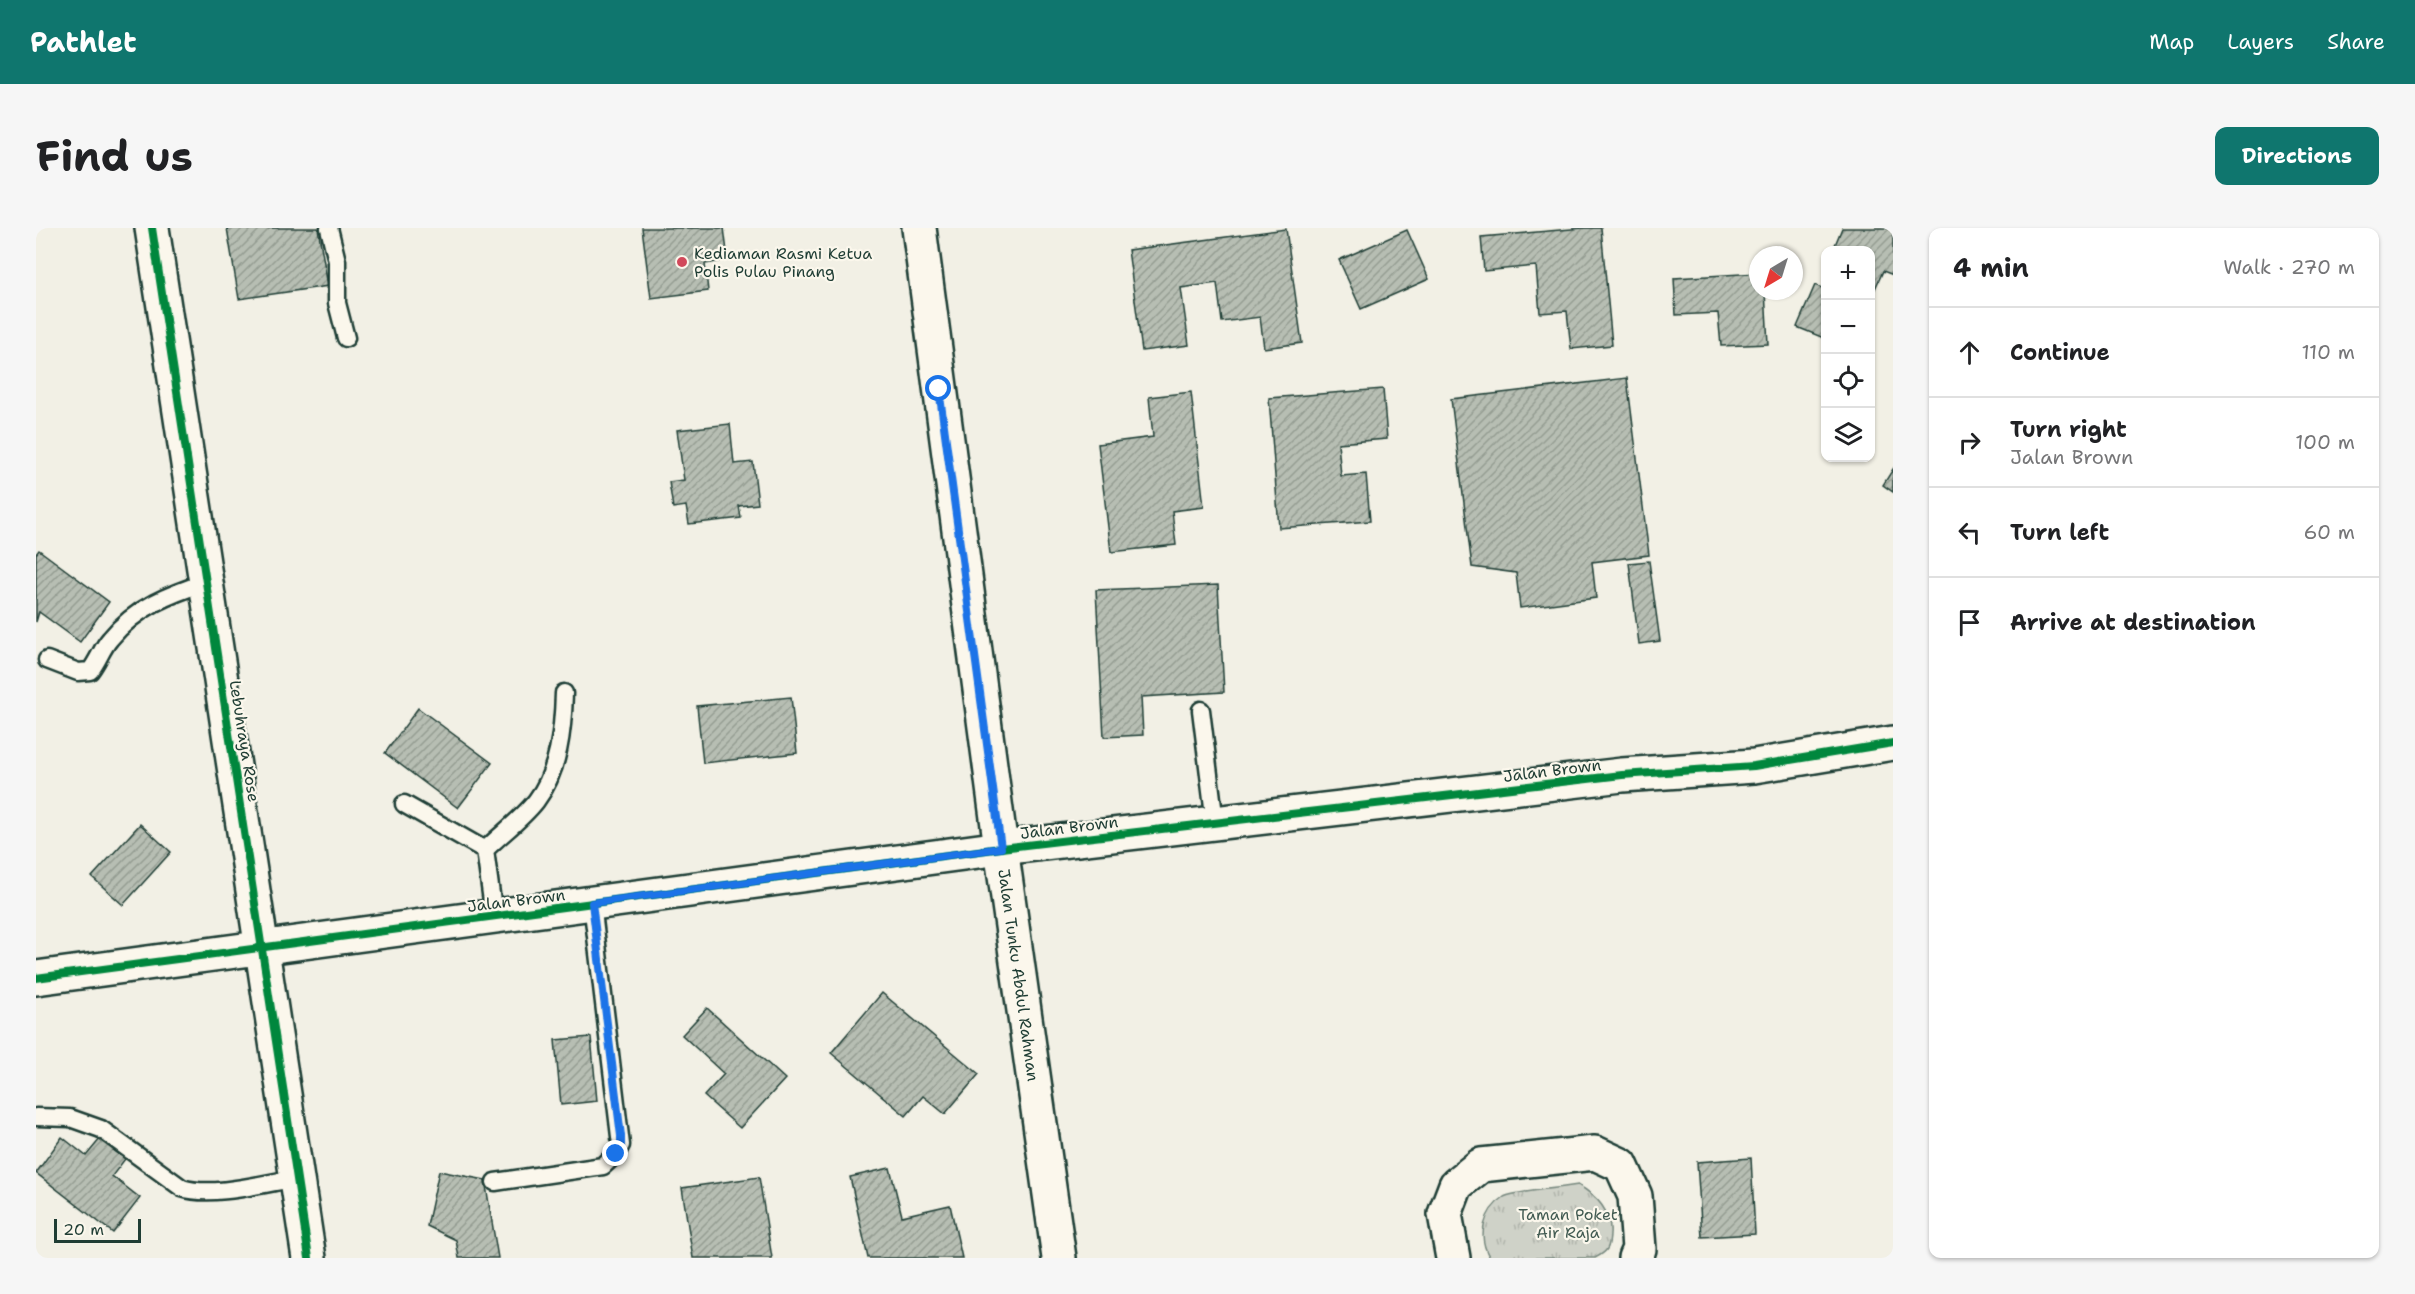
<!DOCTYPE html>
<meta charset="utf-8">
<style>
:root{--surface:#fff;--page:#f6f6f6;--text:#202124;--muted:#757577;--line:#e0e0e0;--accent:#0f766e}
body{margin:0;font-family:"Shantell Sans",sans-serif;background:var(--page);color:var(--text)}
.controls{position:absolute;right:18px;top:18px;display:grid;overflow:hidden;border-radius:12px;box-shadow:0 2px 4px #0004}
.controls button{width:54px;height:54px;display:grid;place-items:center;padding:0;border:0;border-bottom:2px solid var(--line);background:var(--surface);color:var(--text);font:30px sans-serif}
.compass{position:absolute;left:1713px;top:18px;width:54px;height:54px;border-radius:50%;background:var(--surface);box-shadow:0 2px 4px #0004;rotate:218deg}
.scale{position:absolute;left:18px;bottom:15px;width:87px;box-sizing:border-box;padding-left:6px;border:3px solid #1f3d34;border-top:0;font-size:16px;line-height:21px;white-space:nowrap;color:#1f3d34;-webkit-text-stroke:4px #fbf7ec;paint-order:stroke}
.stop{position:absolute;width:18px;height:18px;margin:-14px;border:4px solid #1a73e8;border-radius:50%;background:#fff}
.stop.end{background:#1a73e8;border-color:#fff;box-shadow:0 2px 6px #0008}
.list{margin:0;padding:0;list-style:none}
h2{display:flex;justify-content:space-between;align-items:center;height:78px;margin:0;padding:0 24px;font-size:26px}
h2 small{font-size:20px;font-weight:400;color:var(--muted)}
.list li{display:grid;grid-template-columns:39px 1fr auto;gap:18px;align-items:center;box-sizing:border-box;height:90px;padding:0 24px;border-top:2px solid var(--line)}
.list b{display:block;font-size:22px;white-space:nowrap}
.list p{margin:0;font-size:20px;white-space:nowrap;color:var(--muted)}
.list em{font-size:20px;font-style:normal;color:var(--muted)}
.icon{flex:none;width:33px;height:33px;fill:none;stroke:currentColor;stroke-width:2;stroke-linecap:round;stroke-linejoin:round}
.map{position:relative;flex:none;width:1857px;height:1030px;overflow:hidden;border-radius:12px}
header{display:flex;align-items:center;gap:36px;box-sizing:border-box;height:84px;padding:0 30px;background:var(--accent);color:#fff}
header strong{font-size:28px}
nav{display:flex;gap:33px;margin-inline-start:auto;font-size:21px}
.intro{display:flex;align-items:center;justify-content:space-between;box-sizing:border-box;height:144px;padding:0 36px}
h1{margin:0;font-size:42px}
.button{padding:15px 27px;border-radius:12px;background:var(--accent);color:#fff;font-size:21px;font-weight:700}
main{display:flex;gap:36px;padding:0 36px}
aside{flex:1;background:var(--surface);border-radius:12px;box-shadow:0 2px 4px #0004}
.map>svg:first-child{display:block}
.grass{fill:url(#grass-tufts);stroke:#77887e;stroke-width:1.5}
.building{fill:url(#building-hatch);stroke:#1f3d34;stroke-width:1.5}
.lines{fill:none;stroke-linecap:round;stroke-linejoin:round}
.lane-casing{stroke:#1f3d34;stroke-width:21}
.street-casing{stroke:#1f3d34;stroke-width:38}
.lane{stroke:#fbf7ec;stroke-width:16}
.street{stroke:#fbf7ec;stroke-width:33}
.cycleway-casing{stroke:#fbf7ec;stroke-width:11}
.cycleway{stroke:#00873e;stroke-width:8}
.route{stroke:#1a73e8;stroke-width:8}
.poi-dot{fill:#d1495b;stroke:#fbf7ec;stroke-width:2}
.labels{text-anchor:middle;stroke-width:4.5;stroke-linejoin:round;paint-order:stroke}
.poi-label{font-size:16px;fill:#1f3d34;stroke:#fbf7ec;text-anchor:start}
.street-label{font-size:16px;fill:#1f3d34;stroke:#fbf7ec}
.park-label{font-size:16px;fill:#425b52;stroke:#fbf7ec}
</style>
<header>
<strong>Pathlet</strong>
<nav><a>Map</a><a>Layers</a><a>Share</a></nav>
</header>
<div class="intro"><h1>Find us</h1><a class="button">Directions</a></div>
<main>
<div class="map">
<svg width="1857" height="1030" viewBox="0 0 1857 1030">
<defs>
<pattern id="grass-tufts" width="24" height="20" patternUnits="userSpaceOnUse" patternTransform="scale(1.5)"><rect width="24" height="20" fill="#cfd2c8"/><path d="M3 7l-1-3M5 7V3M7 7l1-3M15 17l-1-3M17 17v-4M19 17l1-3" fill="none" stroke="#b1b5ac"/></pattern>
<pattern id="building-hatch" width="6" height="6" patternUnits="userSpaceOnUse" patternTransform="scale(1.5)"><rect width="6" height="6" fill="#b7beb3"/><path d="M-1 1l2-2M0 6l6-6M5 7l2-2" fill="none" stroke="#949c92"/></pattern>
</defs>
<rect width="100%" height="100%" fill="#f2f0e5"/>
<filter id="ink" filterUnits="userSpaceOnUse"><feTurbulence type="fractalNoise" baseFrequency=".0167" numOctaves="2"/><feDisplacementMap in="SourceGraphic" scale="12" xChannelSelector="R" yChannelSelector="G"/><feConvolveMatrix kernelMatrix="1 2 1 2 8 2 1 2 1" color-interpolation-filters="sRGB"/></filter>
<g filter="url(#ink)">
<path class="grass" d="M1542,957c19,11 34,27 32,50 0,3 -1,11 -3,14 -2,3 -8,7 -12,9h-105c-13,-21 -7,-47 14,-61 11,-6 59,-9 74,-12z"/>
<g class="building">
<path d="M191,0h91l10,58 -89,13z"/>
<path d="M606,0h82l4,32 -23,4 3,27 -57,7z"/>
<path d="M1547,0h18l11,117 -41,4 -4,-38 -27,2 -4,-47 -52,5 -3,-34z"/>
<path d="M1806,0h51v47l-10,-4 -13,29v-50h-37z"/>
<path d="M1250,1l16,114 -38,5 -4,-31 -38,5 -5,-39 -36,5 8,57 -47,6 -14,-101z"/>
<path d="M1371,2l22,49 -68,30 -22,-49z"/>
<path d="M1722,45v18h7l3,53 -47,2 -3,-33 -42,2 -2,-37z"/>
<path d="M1779,57l11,5v49l-29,-12z"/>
<path d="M1591,150l22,177 -57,7 4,36 -76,10 -4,-35 -44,-6 -21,-168z"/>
<path d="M1347,161l4,50 -49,4 3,33 25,-2 4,47 -91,7 -10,-130z"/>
<path d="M1155,164l13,115 -32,4 4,34 -65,7 -13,-108 55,-7 -4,-40z"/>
<path d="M694,196l4,40 19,-2 5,42 -19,2 2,12 -52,6 -3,-18 -13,2 -4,-26 15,-2 -7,-50z"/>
<path d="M1857,241v23l-10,-7z"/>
<path d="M3,322l70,52 -29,40 -41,-30 -3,10v-68z"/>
<path d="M1613,333l11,80 -21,3 -10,-81z"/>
<path d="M1182,357l6,107 -83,5 2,38 -39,2 -8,-147z"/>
<path d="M755,469l6,56 -94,10 -6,-57z"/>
<path d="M382,480l74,55 -34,45 -73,-55z"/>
<path d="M104,596l31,28 -48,53 -31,-28z"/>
<path d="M846,765l97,81 -34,40 -22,-18 -17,20 -75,-63z"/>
<path d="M671,780l78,71 -45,49 -36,-32 20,-22 -42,-39z"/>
<path d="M555,809l6,64 -36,4 -6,-65z"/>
<path d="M26,909l24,19 14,-17 25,20 -13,17 28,22 -27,35 -77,-60z"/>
<path d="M1715,930l4,76 -53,3 -5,-75z"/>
<path d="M854,940l12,48 48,-11 12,53h-94l-18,-81z"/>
<path d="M403,943l46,9 13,78h-39l-3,-18 -29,-14z"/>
<path d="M723,949l13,81h-79l-11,-70z"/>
</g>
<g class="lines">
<defs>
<g id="lane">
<path d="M293,0l8,33v42l9,35"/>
<path d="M11,432l31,12 12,-1c8,-10 12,-23 20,-32 26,-32 60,-45 97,-57"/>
<path d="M1165,482l14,113"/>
<path d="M368,576l81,46 9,66"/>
<path d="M449,622c16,-16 37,-31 51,-49 23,-30 27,-72 28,-108"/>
<path d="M0,889l34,1 31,11 81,59c30,10 83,-5 115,-10"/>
<path d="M459,954l108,-16 13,-12 5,-9 -29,-242"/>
</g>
<g id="street">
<path d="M116,0l157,1030"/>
<path d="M883,0l82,620 58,410"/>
<path d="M0,750l965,-130 621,-73 132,-9 139,-23"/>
<path d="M1417,1030l-8,-44 11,-29 25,-20 114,-12 26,12 14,31 4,53 -4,9"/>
</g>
</defs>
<use href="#lane" class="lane-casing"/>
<use href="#street" class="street-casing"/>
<use href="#lane" class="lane"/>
<use href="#street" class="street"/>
<defs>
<g id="cycleway">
<path d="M116,0l157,1030"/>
<path d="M0,750l965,-130 621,-73 132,-9 139,-23"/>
</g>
</defs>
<use href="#cycleway" class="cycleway-casing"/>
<use href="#cycleway" class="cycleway"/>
</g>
</g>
<g class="lines" filter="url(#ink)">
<path class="route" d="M580,926l5,-9v-9l-29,-233 409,-55 -62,-459"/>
</g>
<circle class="poi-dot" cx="646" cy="34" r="6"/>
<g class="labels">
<g class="poi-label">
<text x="658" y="31">Kediaman Rasmi Ketua<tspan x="658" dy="18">Polis Pulau Pinang</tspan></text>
</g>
<g class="street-label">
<text transform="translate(209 513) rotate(81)" y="6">Lebuhraya Rose</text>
<text transform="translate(1516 542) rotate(-7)" y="6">Jalan Brown</text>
<text transform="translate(1033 599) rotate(-7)" y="6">Jalan Brown</text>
<text transform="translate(480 672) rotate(-7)" y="6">Jalan Brown</text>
<text transform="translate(983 747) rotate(82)" y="6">Jalan Tunku Abdul Rahman</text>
</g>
<g class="park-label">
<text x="1532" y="992">Taman Poket<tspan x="1532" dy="18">Air Raja</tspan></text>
</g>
</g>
</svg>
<div class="controls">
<button>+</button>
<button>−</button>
<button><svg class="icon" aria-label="locate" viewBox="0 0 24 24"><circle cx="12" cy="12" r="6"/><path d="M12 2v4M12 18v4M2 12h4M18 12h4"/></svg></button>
<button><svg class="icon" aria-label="layers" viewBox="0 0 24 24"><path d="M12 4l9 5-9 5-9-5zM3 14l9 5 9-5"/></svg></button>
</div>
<svg class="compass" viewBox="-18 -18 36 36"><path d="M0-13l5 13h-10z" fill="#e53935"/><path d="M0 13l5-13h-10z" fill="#757577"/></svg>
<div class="scale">20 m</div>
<div class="stop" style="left:903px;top:161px"></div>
<div class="stop end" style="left:580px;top:926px"></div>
</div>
<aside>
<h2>4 min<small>Walk · 270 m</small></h2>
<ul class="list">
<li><svg class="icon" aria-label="ahead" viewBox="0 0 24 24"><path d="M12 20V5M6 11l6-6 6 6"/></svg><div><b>Continue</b></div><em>110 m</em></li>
<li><svg class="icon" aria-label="right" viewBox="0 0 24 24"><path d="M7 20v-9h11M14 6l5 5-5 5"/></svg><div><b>Turn right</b><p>Jalan Brown</p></div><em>100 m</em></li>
<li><svg class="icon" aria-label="left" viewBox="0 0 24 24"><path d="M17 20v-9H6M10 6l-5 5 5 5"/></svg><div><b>Turn left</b></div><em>60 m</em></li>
<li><svg class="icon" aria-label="arrive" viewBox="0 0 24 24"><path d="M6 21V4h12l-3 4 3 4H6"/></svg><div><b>Arrive at destination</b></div></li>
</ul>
</aside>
</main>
